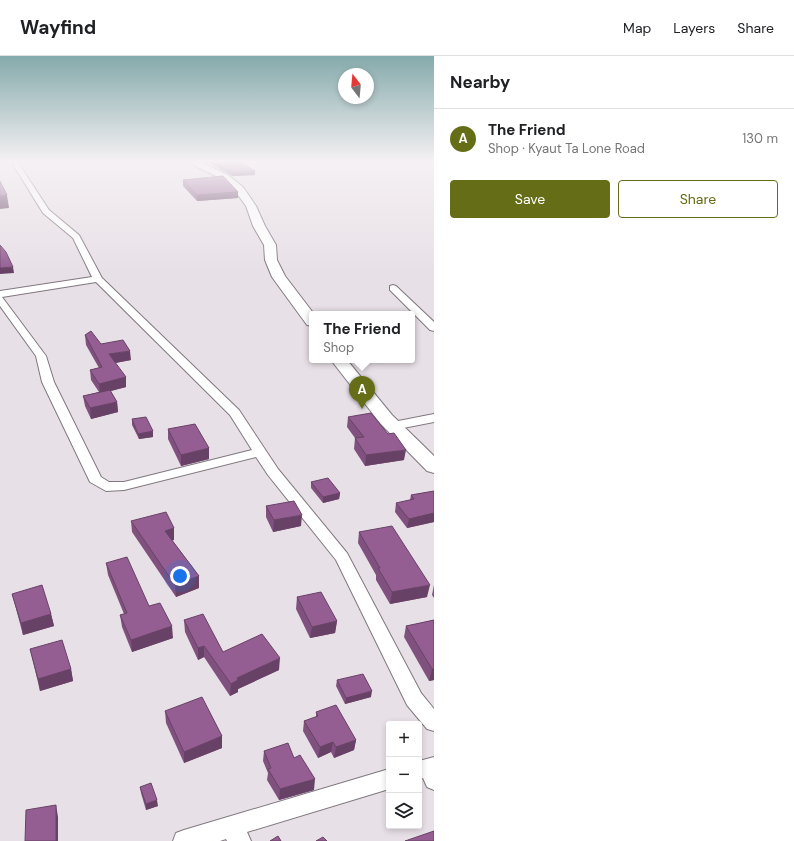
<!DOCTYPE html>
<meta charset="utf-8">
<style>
:root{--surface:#fff;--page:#f2f2f2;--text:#202124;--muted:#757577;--line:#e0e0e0;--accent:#656e16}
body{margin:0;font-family:"DM Sans",sans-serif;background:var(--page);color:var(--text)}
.controls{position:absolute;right:12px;bottom:12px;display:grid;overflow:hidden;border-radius:4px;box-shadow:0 2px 6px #0003}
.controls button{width:36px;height:36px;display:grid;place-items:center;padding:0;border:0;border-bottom:1px solid var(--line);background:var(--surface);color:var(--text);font:20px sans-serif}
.compass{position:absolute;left:338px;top:12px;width:36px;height:36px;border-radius:50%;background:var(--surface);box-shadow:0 2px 6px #0003;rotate:344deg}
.you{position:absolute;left:180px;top:520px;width:14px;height:14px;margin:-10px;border:3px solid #fff;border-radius:50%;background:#1a73e8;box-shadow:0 0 0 6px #1a73e833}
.badge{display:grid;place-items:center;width:26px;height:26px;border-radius:50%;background:var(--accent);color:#fff;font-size:13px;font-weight:700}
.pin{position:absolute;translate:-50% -33px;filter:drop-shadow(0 1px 2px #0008)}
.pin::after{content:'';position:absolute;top:21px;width:14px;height:12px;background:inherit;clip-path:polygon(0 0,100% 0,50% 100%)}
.popup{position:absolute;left:309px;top:255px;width:106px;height:52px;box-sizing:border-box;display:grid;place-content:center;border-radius:4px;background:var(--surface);filter:drop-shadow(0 1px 3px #0005);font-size:13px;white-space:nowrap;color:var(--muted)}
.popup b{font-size:15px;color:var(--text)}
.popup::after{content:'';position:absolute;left:50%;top:100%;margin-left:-8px;border:8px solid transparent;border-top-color:var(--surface)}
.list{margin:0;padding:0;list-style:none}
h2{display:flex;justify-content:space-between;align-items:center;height:52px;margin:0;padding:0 16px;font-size:17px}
h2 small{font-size:13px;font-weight:400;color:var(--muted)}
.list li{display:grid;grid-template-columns:26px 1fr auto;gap:12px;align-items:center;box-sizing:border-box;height:60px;padding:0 16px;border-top:1px solid var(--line)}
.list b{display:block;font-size:15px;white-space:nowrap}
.list p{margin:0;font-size:13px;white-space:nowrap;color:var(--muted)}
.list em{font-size:13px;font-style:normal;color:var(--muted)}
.actions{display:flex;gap:8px;padding:12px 16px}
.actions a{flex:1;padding:9px 0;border:1px solid var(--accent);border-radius:4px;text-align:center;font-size:14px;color:var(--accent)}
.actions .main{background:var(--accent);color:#fff}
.icon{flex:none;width:22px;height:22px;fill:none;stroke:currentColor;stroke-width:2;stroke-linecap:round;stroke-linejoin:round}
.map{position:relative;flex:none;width:434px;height:785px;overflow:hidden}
header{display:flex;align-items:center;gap:24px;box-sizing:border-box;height:56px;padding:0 20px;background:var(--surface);border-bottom:1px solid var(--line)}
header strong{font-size:19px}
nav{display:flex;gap:22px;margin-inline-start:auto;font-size:14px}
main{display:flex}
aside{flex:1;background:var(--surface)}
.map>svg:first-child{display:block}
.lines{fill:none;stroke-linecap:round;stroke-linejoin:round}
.street-casing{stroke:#80787f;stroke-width:2}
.secondary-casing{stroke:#80787f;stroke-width:2}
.street{fill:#fff;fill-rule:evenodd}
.secondary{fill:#fff;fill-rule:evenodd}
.wall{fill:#80517e}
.shaded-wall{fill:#684266}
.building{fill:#955e92;stroke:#684266}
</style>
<header>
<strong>Wayfind</strong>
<nav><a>Map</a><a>Layers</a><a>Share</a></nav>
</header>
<main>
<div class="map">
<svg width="434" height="785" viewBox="0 0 434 785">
<rect width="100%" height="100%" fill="#e8e0e7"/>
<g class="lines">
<defs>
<g id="street">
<path d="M11,105h6l32,49 30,25 23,43 137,132 39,59 69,84 74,140 13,16v22l-7,-2 -20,-24 -71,-145 -68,-85 -12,-18 -132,33 -18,1 -16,-9 -48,-100 -6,-26 -36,-50v-15l92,-14 -19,-39 -30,-25zM96,226l134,133 22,35 -128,32h-15l-8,-5 -47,-95 -8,-26 -44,-59z"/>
<path d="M393,229l3,1 38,36v9l-4,-1 -40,-40v-4z"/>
<path d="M434,358v8l-41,8 -6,-4 6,-4z"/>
<path d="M434,701v33l-7,-3 -4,-9 -4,1v-18z"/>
<path d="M389,713v20l-142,43 4,9h-24l-1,-2 -6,2h-47l3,-8 8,-3z"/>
</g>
<g id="secondary">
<path d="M185,105h13l30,14 15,12 13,19 9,20 11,19 1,15 8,16 29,38h-2v12l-5,-1 -35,-48 -7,-17 -1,-15 -11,-19 -7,-20 -11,-15 -13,-12z"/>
<path d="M331,304h16l45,55 42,41v17l-7,-2 -47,-48z"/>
</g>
</defs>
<use href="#street" class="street-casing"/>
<use href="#secondary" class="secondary-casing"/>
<use href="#street" class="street"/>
<use href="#secondary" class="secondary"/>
</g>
<g class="wall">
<path d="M206,105h32l17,10v4l-23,1z"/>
<path d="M183,124l55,12v6l-41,3 -14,-15z"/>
<path d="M85,279l46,25 -16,3 11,24 -16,4 7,11 1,10 -27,7 -6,-13 -2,-10 16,-4 -8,-12 -1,-10 9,-2 -13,-23z"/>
<path d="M348,361l40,17 16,26 -39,6 -11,-17 1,-11 -8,-11z"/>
<path d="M132,363l21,18 -14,2 -7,-14z"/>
<path d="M168,373l41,30 -28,7 -13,-27z"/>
<path d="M311,426l29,11 -1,6 -16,4 -12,-15z"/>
<path d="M434,435v31l-27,6 -12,-16 1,-9 14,-3 1,-5z"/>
<path d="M266,450l35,20 -28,6 -7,-15z"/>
<path d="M131,465l43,7v12h-2l27,36v12l-23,9 -44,-65z"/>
<path d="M359,476l68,65 -37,7 -14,-24v-5l-18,-32z"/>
<path d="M106,507l43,43 24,32 -41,14 -10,-25 -2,-12 4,-1 -16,-39z"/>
<path d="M434,529v13l-2,-3z"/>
<path d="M12,538l39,20 3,12 -31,9 -8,-30z"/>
<path d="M297,541l40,24 -2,12 -25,5 -14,-29z"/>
<path d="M184,564l39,32 56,18 -41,19v3l-8,4 -26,-39 -6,3 -13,-28z"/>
<path d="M434,564v60l-5,1 -25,-44 2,-11z"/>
<path d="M30,593l41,20 2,12 -33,10z"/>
<path d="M337,624l34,17 -26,7 -9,-18z"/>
<path d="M165,655l57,25v12l-38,15 -18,-40z"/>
<path d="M316,656l40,28 -2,10 -20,8 -3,-6 -13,6 -15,-27 1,-10 12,-4z"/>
<path d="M264,695l30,7 20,32 -35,10 -12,-20 1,-7 -5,-12z"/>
<path d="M140,731l18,19 -12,4 -5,-17z"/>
</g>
<g class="shaded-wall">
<path d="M29,105h23l-23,3z"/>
<path d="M255,115v4l-23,1v-3z"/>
<path d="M238,136v6l-41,3v-6z"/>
<path d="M7,139l2,13 -9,1v-13z"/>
<path d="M13,211l1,6 -14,1v-6z"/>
<path d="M130,295l1,9 -21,4 -1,-10z"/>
<path d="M126,321v10l-26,7 -1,-10z"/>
<path d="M117,346l1,10 -27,7 -1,-11z"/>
<path d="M153,375v6l-14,2 -1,-5z"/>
<path d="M209,392v11l-28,7v-11z"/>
<path d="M406,394l-2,10 -39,6 1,-11z"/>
<path d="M340,437l-1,6 -16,4v-6z"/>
<path d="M434,457v9l-27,6 2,-9z"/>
<path d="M302,459l-1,11 -28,6 1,-12z"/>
<path d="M174,472v12l-8,2 -1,-11z"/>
<path d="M199,520v12l-23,9 -1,-12z"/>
<path d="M430,529l-3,12 -37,7 2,-12z"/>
<path d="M51,558l3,12 -31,9 -2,-12z"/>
<path d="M337,565l-2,12 -25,5 2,-11z"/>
<path d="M172,570l1,12 -41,14 -1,-12z"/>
<path d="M204,590v11l-6,3v-12z"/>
<path d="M280,602l-1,12 -41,19v3l-8,4 1,-12 6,-6z"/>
<path d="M71,613l2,12 -33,10 -2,-12z"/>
<path d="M432,613h2v11l-5,1z"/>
<path d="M372,635l-1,6 -26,7 1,-6z"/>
<path d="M222,680v12l-38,15v-11z"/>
<path d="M356,684l-2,10 -20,8 2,-11z"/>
<path d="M333,686l-2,10 -13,6 2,-11z"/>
<path d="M315,723l-1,11 -35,10 1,-11z"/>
<path d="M157,744l1,6 -12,4v-6z"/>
<path d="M56,749l2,12v24h-2z"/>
</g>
<g class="building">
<path d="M211,105h27l17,10 -23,2z"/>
<path d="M223,120l15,16 -41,3 -14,-15z"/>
<path d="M0,125l7,14 -7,1z"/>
<path d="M0,189l6,7 7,15 -13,1z"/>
<path d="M91,275l10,13 22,-4 7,11 -21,3 17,23 -27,7 -9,-14 12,-3 -17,-32z"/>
<path d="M110,334l7,12 -27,6 -7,-12z"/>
<path d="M371,357l17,21 6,-1 12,17 -40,5 -11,-17 9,-1 -16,-20z"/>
<path d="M146,361l7,14 -15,3 -6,-15z"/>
<path d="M195,368l14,24 -28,7 -13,-26z"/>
<path d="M328,422l12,15 -17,4 -12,-15z"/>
<path d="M434,435v22l-25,6 -13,-16 18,-4 -3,-4z"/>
<path d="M294,445l8,14 -28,5 -8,-14z"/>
<path d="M166,456l8,16 -9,3 34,45 -24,9 -44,-64z"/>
<path d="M392,470l38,59 -38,7 -14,-24h2l-21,-36z"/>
<path d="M127,501l22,49 11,-3 12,23 -41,14 -11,-25 7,-2 -21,-50z"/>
<path d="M42,529l9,29 -30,9 -9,-29z"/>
<path d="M321,536l16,29 -25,6 -15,-30z"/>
<path d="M203,558l20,38 39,-18 18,24 -43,20 1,2 -7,4 -27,-38 -6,2 -14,-28z"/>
<path d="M434,564v49h-2l-26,-43z"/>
<path d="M62,584l9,29 -33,10 -8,-30z"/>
<path d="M363,618l9,17 -26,7 -9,-18z"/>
<path d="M202,641l20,39 -38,16 -19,-41z"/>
<path d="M336,649l20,35 -20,7 -3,-5 -13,5 -16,-26 14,-5 -2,-4z"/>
<path d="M288,687l6,15 6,-3 15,24 -35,10 -12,-20 3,-1 -7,-17z"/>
<path d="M151,727l6,17 -11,4 -6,-17z"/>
<path d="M56,749v36h-31l1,-31z"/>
<path d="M434,775v10h-29z"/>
<path d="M278,780l3,5h-11z"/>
<path d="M323,781l4,4h-11z"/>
</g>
<linearGradient id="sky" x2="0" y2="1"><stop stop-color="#85aaab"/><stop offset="0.49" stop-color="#f5f1f4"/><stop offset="1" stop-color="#f5f1f4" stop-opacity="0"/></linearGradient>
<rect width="434" height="215" fill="url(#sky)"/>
</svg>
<div class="controls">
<button>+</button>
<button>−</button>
<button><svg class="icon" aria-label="layers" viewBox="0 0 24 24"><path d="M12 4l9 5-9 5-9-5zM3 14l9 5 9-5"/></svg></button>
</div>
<svg class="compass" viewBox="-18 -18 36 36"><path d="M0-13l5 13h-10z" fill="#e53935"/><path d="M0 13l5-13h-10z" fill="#757577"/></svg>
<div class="you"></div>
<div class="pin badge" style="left:362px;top:353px">A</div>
<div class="popup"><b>The Friend</b>Shop</div>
</div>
<aside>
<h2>Nearby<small></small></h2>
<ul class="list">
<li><span class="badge">A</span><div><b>The Friend</b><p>Shop · Kyaut Ta Lone Road</p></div><em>130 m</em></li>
</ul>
<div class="actions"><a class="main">Save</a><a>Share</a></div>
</aside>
</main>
